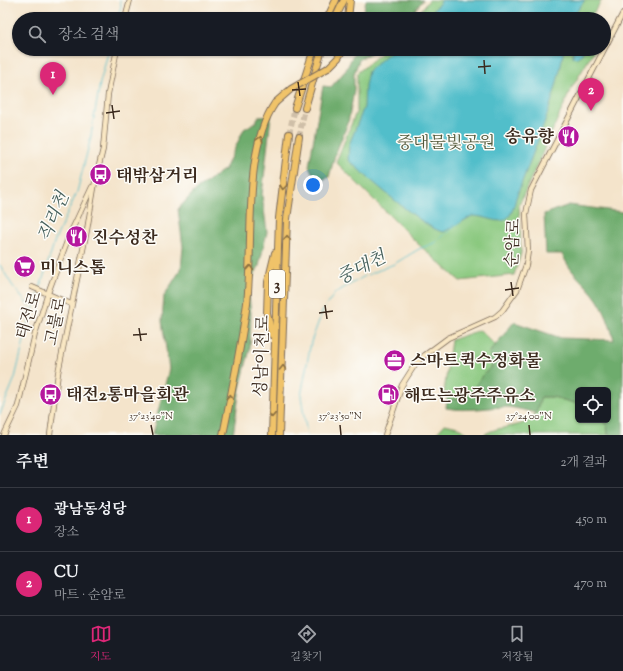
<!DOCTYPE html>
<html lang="ko">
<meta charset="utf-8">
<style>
:root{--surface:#171b24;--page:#242831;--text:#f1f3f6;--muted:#9ea1a6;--line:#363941;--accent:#db2777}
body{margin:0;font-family:"Sorts Mill Goudy","Noto Serif KR",serif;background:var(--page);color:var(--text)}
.controls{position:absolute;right:12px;bottom:12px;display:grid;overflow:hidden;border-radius:6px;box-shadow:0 1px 3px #0004}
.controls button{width:36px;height:36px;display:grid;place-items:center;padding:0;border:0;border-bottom:1px solid var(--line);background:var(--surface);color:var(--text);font:20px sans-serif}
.you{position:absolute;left:313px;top:185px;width:14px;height:14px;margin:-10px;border:3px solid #fff;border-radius:50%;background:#1a73e8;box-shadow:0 0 0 6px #1a73e833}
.badge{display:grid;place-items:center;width:26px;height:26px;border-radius:50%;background:var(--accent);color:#fff;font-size:13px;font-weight:700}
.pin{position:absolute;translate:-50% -33px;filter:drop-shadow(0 1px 2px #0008)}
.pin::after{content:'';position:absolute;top:21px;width:14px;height:12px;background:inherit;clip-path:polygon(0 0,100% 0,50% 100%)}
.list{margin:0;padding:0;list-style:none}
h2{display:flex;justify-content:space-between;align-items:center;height:52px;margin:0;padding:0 16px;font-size:17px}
h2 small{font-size:13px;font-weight:400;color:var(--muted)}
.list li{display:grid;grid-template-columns:26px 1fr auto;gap:12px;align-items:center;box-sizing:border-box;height:64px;padding:0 16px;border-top:1px solid var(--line)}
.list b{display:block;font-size:15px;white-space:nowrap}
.list p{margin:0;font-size:13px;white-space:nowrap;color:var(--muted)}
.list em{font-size:13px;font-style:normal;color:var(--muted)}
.icon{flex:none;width:22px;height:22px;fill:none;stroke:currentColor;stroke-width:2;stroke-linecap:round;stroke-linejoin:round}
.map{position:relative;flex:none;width:623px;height:435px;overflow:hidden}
.search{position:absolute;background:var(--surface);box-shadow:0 1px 3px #0004;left:12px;right:12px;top:12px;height:44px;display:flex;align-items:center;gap:10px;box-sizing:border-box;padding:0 14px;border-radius:22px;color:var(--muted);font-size:15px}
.sheet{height:180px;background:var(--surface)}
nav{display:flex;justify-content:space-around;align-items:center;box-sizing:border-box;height:56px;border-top:1px solid var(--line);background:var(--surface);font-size:11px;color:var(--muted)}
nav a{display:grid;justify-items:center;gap:2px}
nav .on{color:var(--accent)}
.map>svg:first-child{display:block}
.green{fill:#89c87e;stroke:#62794e}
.forest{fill:#6eac6d;stroke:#546b46}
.water{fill:#51beca;stroke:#467474}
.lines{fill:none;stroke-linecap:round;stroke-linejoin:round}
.stream{stroke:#51beca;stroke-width:1}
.highway-tunnel{stroke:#cfbfa8;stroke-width:6;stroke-dasharray:6 3;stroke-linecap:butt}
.secondary-casing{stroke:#7c6b5b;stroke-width:6}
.highway-casing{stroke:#7c6b5b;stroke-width:8}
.secondary{stroke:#f9e7c3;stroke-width:4.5}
.highway{stroke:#f0c369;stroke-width:6}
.highway-bridge-casing{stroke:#7c6b5b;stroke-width:8;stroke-linecap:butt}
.highway-bridge{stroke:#f0c369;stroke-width:6}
.oneway{stroke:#8c6f40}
.ticks{fill:none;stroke:#3b2a1e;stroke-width:1.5}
.labels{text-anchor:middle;stroke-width:3;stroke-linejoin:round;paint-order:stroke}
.shield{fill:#fdfcf7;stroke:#75695f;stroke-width:1}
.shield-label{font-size:16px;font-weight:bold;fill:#3b2a1e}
.poi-label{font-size:17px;font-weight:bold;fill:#3b2a1e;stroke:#fdfcf7;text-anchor:start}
.park-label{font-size:17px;fill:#52593b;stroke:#fdfcf7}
.street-label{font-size:17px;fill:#3b2a1e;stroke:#fdfcf7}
.water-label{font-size:18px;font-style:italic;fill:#435e5a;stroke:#fdfcf7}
.ticks-label{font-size:10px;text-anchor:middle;fill:#3b2a1e;stroke:#fdfcf7;stroke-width:3;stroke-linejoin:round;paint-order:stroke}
</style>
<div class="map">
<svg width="623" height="435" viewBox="0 0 623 435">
<rect width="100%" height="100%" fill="#fdfcf7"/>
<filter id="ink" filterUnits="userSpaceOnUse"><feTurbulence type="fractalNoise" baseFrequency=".025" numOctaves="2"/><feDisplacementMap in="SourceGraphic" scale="8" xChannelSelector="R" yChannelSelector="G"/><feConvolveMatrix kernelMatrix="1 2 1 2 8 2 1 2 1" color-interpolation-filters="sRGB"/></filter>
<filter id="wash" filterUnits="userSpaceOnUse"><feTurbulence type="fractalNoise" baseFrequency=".012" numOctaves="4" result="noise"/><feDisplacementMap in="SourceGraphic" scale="16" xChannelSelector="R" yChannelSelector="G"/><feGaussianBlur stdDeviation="0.9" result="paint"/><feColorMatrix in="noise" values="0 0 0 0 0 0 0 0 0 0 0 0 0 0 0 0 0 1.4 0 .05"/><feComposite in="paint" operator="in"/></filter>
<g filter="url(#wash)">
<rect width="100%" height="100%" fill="#f4e4cb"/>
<g class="green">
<path d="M429,0h173l-13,19h-175z"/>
<path d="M386,49h209l-24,40 -52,116 2,48 -7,22 -54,6 -43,-38 -81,-81 21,-52v-37z"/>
<path d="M480,330l15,15 -6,8 3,14c-19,12 -17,38 -45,31l-3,-5 7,-53z"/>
<path d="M541,397h12l25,7v16h25l4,5 1,10h-124c14,-11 44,-5 52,-23 2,-5 3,-11 5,-15z"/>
<path d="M445,424l13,3 12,8h-35z"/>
</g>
<g class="forest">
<path d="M366,0h57l-15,19h-46z"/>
<path d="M356,49h21l-18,11 -5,14v17l-6,32 -13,32 -6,22 -5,2 -10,-3 -5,-10 14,-80 8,1 15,-17z"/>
<path d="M271,116l-9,79 5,37 -8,34 -11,21 3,26 -1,36 -10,39 -7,47h-81l17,-66 -7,-48 2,-25 17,-27 2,-22 -5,-38 19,-20 28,-20 19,-40 12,-7 2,-5z"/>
<path d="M569,205l54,7v223h-15l-1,-10 -4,-5h5v-30h-30v14l-25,-7h-12l-5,16c-9,-2 -19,-5 -28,-6 -20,0 -41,5 -62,1l1,-10c27,7 26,-19 45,-31l-3,-14 25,-31 47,16 53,2c-5,-20 -12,-37 -26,-52 -12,-13 -18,-17 -26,-34h-16l-2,-40z"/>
</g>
<g class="water">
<path d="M442,0h143l-14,19h-148l9,-7z"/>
<path d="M394,49h170c-8,52 -30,100 -48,149 -8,37 -21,18 -44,18l-28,16c-16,0 -80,-58 -96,-72l1,-15 15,-38 1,-21 3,-15z"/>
<path d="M573,49h11l-2,5 -6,4 -3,-1z"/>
</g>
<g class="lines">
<g class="stream">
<path d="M117,19l4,-13 -1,-6"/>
<path d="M0,265l12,20 20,25"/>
<path d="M40,288l15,-48 22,-48 13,-51 10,-58 9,-34"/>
<path d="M0,414l15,-36 13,-54 11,-31"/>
<path d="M307,435l-6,-39 10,-54 12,-32 12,-17 30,-17 29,-12 25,-15 15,-6 28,-22"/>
</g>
</g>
</g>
<g filter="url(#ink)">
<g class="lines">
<g class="highway-tunnel">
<path d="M289,134l6,-26"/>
<path d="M299,137l6,-29"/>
</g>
<defs>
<g id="secondary">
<path d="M125,19l5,-19"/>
<path d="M32,287l39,17"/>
<path d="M4,435l14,-29 17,-72 13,-41 21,-57 23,-49"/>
<path d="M50,435l8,-62 29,-143 8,-48 8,-33 5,-55 9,-45"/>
<path d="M385,435l17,-50 14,-22 9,-8 23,-17 47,-21 7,-6 15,-21 9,-25 2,-14 -2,-37 5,-24 92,-177"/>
</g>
<g id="highway">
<path d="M327,19l9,-19"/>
<path d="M335,19l9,-19"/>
<path d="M348,19l2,-19"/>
<path d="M328,68l10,-10 5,-9"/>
<path d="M295,108l19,-59"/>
<path d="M305,108l17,-59"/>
<path d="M272,335l-5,-22 1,-31 7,-29"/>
<path d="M223,435c9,-44 18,-88 24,-132 7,-59 -5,-152 28,-200"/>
<path d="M272,435l7,-217 10,-84"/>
<path d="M279,435l8,-216 12,-82"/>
</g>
</defs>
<use href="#secondary" class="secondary-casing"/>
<use href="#highway" class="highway-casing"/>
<use href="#secondary" class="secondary"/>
<use href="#highway" class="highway"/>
<defs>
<path id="highway-bridge" d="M275,103l16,-14 37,-21"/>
</defs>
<use href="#highway-bridge" class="highway-bridge-casing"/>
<use href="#highway-bridge" class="highway-bridge"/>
</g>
<defs><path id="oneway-chevron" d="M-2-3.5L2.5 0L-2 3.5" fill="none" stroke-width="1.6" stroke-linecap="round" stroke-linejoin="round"/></defs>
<g class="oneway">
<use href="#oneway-chevron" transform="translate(260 139) rotate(-74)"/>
<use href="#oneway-chevron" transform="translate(283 187) rotate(97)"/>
<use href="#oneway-chevron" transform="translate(287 238) rotate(-88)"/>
<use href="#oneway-chevron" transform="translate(250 268) rotate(-85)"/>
<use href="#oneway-chevron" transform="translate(283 368) rotate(-89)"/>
<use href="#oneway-chevron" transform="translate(230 397) rotate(-80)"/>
<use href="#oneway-chevron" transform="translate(272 415) rotate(92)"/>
</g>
</g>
<path class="ticks" d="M484,60l1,14M478,67l13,-1M298,82l2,14M292,90l14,-1M112,105l2,14M106,113l14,-2M511,282l2,14M505,290l14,-2M325,305l2,14M319,313l14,-2M139,328l2,13M133,335l14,-1M151,425l2,10M340,425l1,10M529,425l1,10"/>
<defs>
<symbol id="restaurant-disc" viewBox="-11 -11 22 22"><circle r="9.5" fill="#b5179e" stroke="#fdfcf7"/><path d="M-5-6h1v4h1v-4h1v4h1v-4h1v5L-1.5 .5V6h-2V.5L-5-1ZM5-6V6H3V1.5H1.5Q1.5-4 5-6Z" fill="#fff"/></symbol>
<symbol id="bus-disc" viewBox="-11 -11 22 22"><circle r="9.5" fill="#b5179e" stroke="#fdfcf7"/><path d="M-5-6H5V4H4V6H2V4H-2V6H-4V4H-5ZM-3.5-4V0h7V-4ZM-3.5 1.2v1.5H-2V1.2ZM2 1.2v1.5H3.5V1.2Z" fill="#fff"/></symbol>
<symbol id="supermarket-disc" viewBox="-11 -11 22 22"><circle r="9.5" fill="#b5179e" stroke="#fdfcf7"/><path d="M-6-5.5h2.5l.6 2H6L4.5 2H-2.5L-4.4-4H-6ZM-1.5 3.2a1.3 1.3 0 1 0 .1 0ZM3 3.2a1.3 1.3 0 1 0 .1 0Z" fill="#fff"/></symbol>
<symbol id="office-disc" viewBox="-11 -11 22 22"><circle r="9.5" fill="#b5179e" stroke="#fdfcf7"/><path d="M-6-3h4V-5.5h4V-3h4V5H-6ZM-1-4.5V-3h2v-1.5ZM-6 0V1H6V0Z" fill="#fff"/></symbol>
<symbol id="fuel-disc" viewBox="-11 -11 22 22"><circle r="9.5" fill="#b5179e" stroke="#fdfcf7"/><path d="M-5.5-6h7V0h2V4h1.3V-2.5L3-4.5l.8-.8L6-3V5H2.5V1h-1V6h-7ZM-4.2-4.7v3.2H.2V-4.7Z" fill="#fff"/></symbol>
</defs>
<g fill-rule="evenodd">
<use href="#restaurant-disc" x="556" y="124" width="25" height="25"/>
<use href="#bus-disc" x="88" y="162" width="25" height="25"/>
<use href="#restaurant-disc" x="64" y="224" width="25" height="25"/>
<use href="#supermarket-disc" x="12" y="254" width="25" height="25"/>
<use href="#office-disc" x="382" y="348" width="25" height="25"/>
<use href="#bus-disc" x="38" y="382" width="25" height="25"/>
<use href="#fuel-disc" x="376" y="382" width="25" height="25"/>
</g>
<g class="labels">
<rect class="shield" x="269" y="270" width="16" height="28" rx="3"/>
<g class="shield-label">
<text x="277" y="290">3</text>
</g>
<g class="poi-label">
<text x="554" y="142" text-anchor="end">송유향</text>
<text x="116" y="181">태밖삼거리</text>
<text x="92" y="243">진수성찬</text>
<text x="40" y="273">미니스톱</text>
<text x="410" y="366">스마트퀵수정화물</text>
<text x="66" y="400">태전2통마을회관</text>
<text x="404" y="401">해뜨는광주주유소</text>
</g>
<g class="park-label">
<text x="446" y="148">중대물빛공원</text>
</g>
<g class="street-label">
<text transform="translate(512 243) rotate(-87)" y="6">순암로</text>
<text transform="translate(28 315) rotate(-73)" y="6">태전로</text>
<text transform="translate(55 321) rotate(-78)" y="6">고불로</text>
<text transform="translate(261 356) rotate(-88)" y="6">성남이천로</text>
</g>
<g class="water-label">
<text transform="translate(53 217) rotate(-67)" y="6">직리천</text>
<text transform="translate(361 267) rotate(-27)" y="6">중대천</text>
</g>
</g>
<g class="ticks-label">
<text x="151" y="419">37°23'40"N</text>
<text x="340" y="419">37°23'50"N</text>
<text x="529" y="419">37°24'00"N</text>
</g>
</svg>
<div class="controls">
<button><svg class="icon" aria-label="locate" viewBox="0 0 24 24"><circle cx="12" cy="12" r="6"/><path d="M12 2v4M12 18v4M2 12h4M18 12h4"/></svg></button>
</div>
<div class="you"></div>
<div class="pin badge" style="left:53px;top:95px">1</div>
<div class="pin badge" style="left:591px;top:111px">2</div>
<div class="search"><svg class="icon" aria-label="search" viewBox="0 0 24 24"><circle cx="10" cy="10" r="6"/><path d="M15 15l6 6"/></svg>장소 검색</div>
</div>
<section class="sheet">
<h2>주변<small>2개 결과</small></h2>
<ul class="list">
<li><span class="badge">1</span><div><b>광남동성당</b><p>장소</p></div><em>450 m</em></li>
<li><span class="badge">2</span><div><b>CU</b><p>마트 · 순암로</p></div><em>470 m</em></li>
</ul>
</section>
<nav>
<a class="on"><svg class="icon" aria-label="map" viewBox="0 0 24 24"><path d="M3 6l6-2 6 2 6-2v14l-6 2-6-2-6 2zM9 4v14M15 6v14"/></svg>지도</a>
<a><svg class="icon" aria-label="directions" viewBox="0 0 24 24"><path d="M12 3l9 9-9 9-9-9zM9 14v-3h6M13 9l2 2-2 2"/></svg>길찾기</a>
<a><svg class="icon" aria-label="saved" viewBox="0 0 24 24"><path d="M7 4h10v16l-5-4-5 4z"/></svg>저장됨</a>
</nav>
